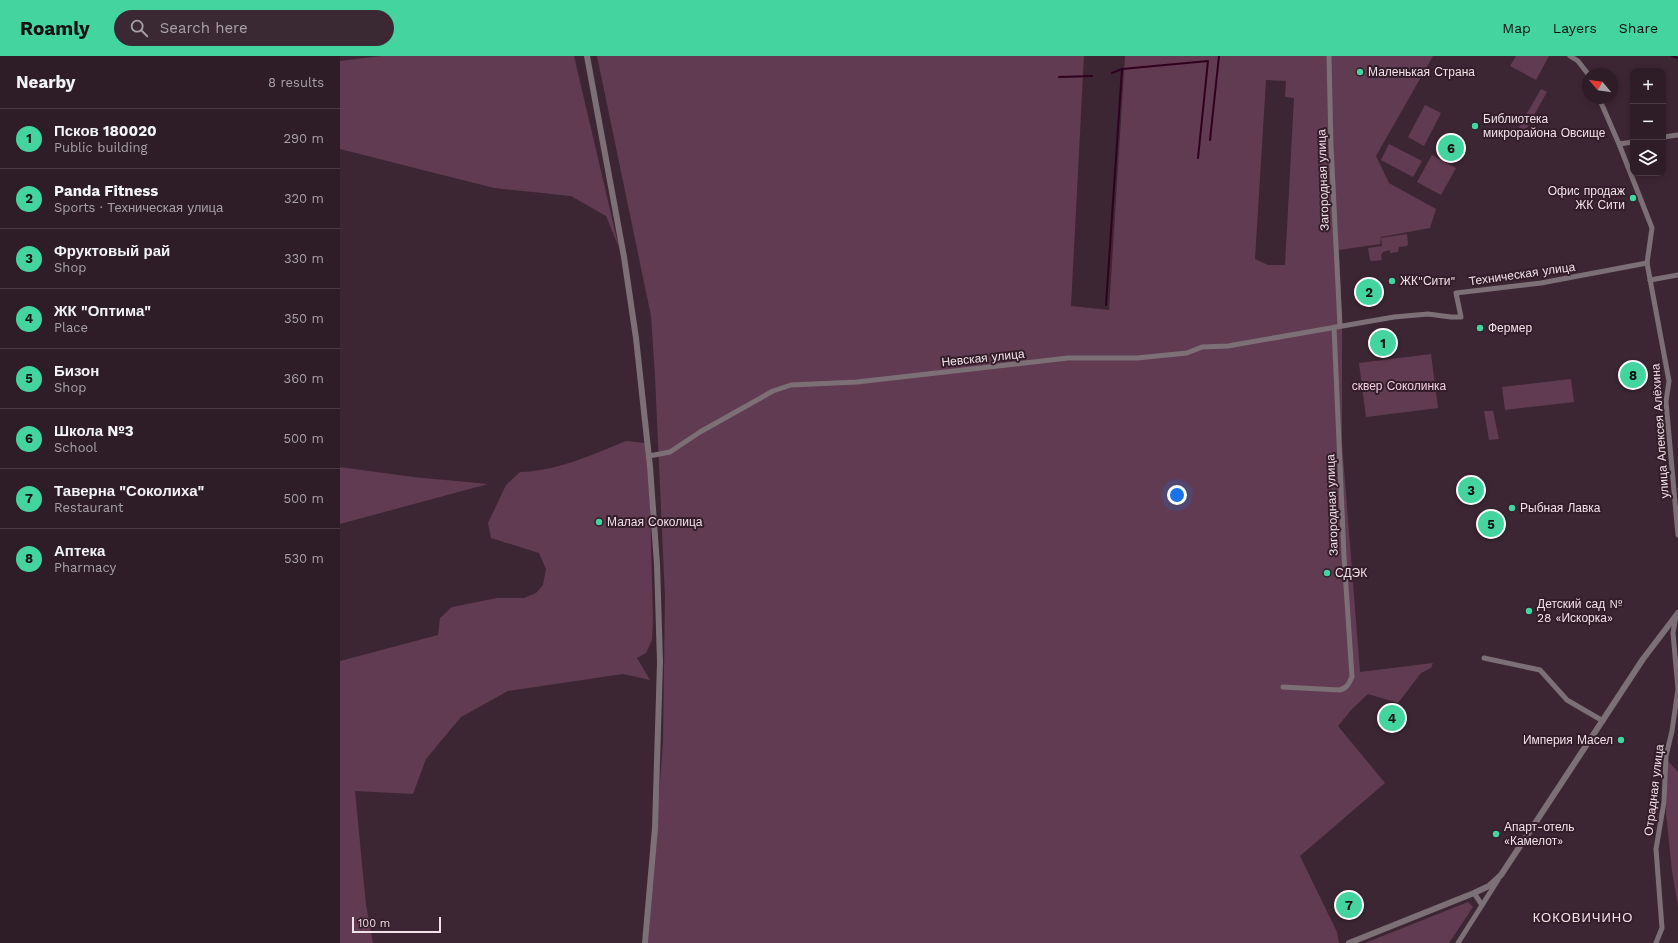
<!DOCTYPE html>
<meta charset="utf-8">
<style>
:root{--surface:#2e1c26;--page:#3a2932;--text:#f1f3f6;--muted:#a7a1a7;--line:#493a43;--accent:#43d4a0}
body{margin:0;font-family:"Work Sans",sans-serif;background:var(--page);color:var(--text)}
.controls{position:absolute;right:12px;top:12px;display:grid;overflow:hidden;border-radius:8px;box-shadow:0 2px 6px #0003}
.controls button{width:36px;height:36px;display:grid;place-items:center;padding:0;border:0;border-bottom:1px solid var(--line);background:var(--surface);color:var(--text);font:20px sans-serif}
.compass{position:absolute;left:1242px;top:12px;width:36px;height:36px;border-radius:50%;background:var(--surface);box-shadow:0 2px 6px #0003;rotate:299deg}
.scale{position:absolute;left:12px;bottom:10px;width:89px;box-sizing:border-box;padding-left:4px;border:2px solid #f1e1e9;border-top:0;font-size:11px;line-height:14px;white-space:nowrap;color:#f1e1e9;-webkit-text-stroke:3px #321d29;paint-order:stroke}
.you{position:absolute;left:837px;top:439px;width:14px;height:14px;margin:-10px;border:3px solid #fff;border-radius:50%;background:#1a73e8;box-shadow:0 0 0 6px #1a73e833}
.badge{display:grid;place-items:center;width:26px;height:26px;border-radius:50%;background:var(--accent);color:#111;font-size:13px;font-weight:700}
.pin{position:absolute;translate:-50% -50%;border:2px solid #fff;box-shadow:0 1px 4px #0006}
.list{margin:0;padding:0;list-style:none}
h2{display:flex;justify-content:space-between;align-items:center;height:52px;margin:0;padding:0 16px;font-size:17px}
h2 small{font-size:13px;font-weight:400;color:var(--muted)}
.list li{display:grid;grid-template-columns:26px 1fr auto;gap:12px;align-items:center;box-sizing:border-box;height:60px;padding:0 16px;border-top:1px solid var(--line)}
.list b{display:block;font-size:15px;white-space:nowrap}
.list p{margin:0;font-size:13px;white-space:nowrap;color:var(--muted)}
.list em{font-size:13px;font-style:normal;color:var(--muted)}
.icon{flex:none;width:22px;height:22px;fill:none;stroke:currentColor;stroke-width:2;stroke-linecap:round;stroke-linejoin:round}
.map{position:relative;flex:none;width:1338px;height:887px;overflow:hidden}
header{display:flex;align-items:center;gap:24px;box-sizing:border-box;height:56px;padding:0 20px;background:var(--accent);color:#111}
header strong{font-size:19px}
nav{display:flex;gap:22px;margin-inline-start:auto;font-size:14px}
.search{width:280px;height:36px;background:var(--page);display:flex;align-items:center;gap:10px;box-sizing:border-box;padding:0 14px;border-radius:22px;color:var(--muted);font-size:15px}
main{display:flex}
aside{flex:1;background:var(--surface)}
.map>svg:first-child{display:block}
.green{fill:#613b51;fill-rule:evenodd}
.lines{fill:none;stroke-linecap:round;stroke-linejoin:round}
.stream{stroke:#300020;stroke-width:2}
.minor{stroke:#7c7076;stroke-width:5}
.tertiary{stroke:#7c7076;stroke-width:6}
.poi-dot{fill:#43d4a0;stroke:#321d29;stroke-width:1.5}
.labels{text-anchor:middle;stroke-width:4;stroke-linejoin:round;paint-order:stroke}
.poi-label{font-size:12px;fill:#f1e1e9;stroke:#321d29;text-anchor:start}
.street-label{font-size:12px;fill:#f1e1e9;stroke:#321d29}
.park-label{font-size:12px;fill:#f3cee2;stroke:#321d29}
.neighbourhood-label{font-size:13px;letter-spacing:1px;fill:#f1e1e9;stroke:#321d29}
</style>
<header>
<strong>Roamly</strong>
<div class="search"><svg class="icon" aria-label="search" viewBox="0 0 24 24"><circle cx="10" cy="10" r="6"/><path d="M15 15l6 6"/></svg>Search here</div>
<nav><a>Map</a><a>Layers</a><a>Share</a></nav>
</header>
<main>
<aside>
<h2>Nearby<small>8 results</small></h2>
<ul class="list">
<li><span class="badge">1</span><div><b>Псков 180020</b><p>Public building</p></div><em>290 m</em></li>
<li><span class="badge">2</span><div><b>Panda Fitness</b><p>Sports · Техническая улица</p></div><em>320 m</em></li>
<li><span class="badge">3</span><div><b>Фруктовый рай</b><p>Shop</p></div><em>330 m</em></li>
<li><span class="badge">4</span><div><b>ЖК &quot;Оптима&quot;</b><p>Place</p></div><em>350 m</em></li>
<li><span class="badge">5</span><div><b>Бизон</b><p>Shop</p></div><em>360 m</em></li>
<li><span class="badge">6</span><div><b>Школа №3</b><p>School</p></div><em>500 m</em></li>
<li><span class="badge">7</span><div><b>Таверна &quot;Соколиха&quot;</b><p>Restaurant</p></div><em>500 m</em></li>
<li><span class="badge">8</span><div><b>Аптека</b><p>Pharmacy</p></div><em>530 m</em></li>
</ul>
</aside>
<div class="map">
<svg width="1338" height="887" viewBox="0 0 1338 887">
<rect width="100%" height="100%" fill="#3d2633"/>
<g class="green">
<path d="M41,0h193l45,192 -13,-32 -35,-20 -77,-8 -154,-39v-88z"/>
<path d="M257,0h487l-13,250 38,4 16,-254h308l-57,100 13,27 47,26 -6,19 -49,9 -1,7 -41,6 3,73v120l18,229 73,-9 -2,5 -10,5 -23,30 -30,-9 -16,15 -14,17 47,57 -85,73 37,76 2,11h-691l15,-201 2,-145 -10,-221 -4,-60zM926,24l20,1 -1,16 9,1 -9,167h-17l-13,-6z"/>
<path d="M1176,0h33l-13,24 -26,-14z"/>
<path d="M1201,33l6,3 -23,41 -6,-4z"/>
<path d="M1085,49l16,8 -17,33 -16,-9z"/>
<path d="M1049,88l33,17 -9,16 -32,-17z"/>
<path d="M1092,99l24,13 -15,27 -24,-13z"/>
<path d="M1067,178l1,10 -1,2 -8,1 -1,5 -8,1v-3l-7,2 -2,3 1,5 -10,1 -2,-1 -2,-12 14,-2 -1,-8z"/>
<path d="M1091,298l7,54 -72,9 -7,-54z"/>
<path d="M1231,323l3,23 -69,8 -3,-23z"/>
<path d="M1144,355h9l6,28 -10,1z"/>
<path d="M286,385l19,2 5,60 3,117 -1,20 -6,13 -9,5 13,22 -27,-6 -115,17 -47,26 -35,42 -13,35 -58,-3 11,114 7,38h-33v-282l98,-26 2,-17 12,-11 45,-9h27l12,-5 7,-8 3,-16 -7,-16 -48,-15 -3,-15 18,-38 14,-13c37,-1 72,-17 106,-31z"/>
<path d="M0,411l73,10 75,7 -148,40z"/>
<path d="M1328,705l10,11v134l-6,-35 -6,-58z"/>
<path d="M1128,846l5,5 -24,36h-84z"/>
</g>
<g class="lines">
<g class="stream">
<path d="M1332,0l6,2"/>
<path d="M772,17l10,-4 86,-8 -10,97"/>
<path d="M719,21l33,-1"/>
<path d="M870,84l9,-84"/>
<path d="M766,249l16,-236"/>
</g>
<g class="minor">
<path d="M989,0l2,90 9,180"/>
<path d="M1230,0l8,5 10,13"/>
<path d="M1259,42l20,46 33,84 -5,35 22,118 -3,21 12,133"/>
<path d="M1323,81l15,-2"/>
<path d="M1279,88l14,-2"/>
<path d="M1310,224l28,-5"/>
<path d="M309,400l21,-4 30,-20 73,-41 18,-6 66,-3 211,-24h69l50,-5 15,-6 26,-1 166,-29 34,-3 23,3h10l-5,-24 85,-10 106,-20"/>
<path d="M1144,602l56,12 27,30 36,21"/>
<path d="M943,631l56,3c7,-1 10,-6 13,-13l-8,-121 -10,-229"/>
<path d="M1134,837l8,12"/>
<path d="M1118,887l40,-63"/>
<path d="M1316,887l6,-15 -6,-79 8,-47 2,-46 6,-25 6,-42 -5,-56 3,-17"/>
</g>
<g class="tertiary">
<path d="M247,0l37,201 12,81 14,129 7,97 3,98 -5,166 -10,115"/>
<path d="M1009,887l125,-50 15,-7 12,-11 142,-216 35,-46"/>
</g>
</g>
<g class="poi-dot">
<circle cx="1020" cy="16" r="4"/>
<circle cx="1135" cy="70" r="4"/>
<circle cx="1293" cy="142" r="4"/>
<circle cx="1052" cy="225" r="4"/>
<circle cx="1140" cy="272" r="4"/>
<circle cx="1172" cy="452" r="4"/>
<circle cx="259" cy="466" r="4"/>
<circle cx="987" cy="517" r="4"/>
<circle cx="1189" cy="555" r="4"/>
<circle cx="1281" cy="684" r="4"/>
<circle cx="1156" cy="778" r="4"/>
</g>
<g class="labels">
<g class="poi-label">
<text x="1028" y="20">Маленькая Страна</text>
<text x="1143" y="67">Библиотека<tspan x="1143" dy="14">микрорайона Овсище</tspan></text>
<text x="1285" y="139" text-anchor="end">Офис продаж<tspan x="1285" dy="14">ЖК Сити</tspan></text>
<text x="1060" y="229">ЖК"Сити"</text>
<text x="1148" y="276">Фермер</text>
<text x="1180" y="456">Рыбная Лавка</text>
<text x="267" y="470">Малая Соколица</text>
<text x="995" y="521">СДЭК</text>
<text x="1197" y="552">Детский сад №<tspan x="1197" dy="14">28 «Искорка»</tspan></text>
<text x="1273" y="688" text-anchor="end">Империя Масел</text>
<text x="1164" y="775">Апарт-отель<tspan x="1164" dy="14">«Камелот»</tspan></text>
</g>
<g class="street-label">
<text transform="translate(983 124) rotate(-92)" y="4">Загородная улица</text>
<text transform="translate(1182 218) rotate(-8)" y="4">Техническая улица</text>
<text transform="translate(643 302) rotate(-6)" y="4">Невская улица</text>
<text transform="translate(1320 375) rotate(-94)" y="4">улица Алексея Алёхина</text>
<text transform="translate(992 449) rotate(-92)" y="4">Загородная улица</text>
<text transform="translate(1314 734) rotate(-83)" y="4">Отрадная улица</text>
</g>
<g class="park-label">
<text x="1059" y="334">сквер Соколинка</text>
</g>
<g class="neighbourhood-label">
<text x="1243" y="866">КОКОВИЧИНО</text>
</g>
</g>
</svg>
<div class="controls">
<button>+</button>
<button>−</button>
<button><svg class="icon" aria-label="layers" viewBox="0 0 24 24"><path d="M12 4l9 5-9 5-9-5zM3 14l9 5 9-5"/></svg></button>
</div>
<svg class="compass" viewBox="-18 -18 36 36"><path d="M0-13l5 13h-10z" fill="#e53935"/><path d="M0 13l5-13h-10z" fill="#a7a1a7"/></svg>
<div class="scale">100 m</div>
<div class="you"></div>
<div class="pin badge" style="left:1043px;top:287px">1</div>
<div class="pin badge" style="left:1029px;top:236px">2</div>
<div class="pin badge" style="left:1131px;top:434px">3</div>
<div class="pin badge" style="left:1052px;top:662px">4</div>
<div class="pin badge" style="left:1151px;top:468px">5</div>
<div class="pin badge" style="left:1111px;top:92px">6</div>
<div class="pin badge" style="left:1009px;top:849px">7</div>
<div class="pin badge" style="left:1293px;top:319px">8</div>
</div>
</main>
